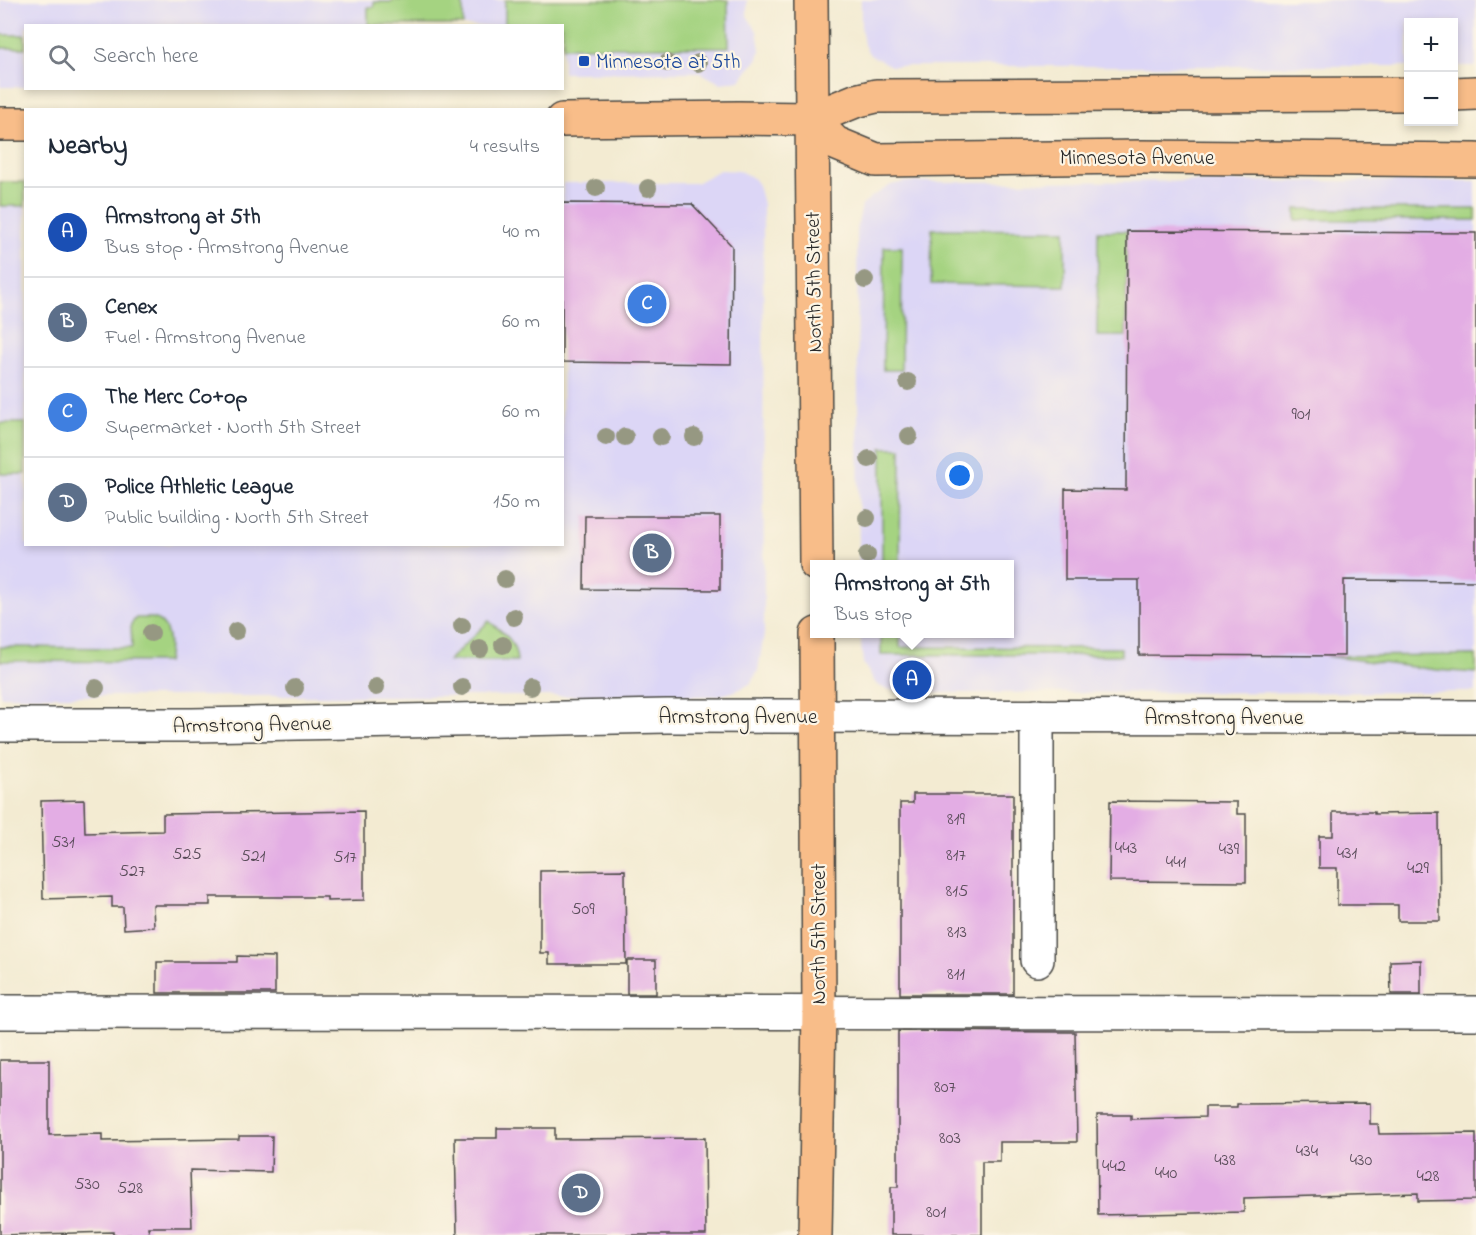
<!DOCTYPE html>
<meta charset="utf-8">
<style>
:root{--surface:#fff;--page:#f6f6f7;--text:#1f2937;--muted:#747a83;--line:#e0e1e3;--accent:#111827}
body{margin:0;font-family:"Indie Flower",sans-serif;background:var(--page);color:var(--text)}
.controls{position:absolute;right:18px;top:18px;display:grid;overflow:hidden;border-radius:0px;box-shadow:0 3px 9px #0003}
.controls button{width:54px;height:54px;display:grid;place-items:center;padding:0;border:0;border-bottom:2px solid var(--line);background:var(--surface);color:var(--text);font:30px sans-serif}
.you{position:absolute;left:960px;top:476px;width:21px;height:21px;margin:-15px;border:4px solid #fff;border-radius:50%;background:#1a73e8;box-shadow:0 0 0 9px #1a73e833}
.badge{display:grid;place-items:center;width:39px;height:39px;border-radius:50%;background:var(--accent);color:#fff;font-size:20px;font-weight:700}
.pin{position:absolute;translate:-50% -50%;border:3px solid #fff;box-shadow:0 2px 6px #0006}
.popup{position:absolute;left:810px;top:560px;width:204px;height:78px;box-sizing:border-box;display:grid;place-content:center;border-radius:0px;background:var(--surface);filter:drop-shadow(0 2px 4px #0005);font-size:20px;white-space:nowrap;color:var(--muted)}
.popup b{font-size:22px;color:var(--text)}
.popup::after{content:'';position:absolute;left:50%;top:100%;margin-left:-12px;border:12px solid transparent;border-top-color:var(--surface)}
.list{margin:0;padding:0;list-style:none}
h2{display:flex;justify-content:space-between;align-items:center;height:78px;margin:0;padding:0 24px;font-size:26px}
h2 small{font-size:20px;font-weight:400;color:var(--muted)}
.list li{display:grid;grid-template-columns:39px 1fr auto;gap:18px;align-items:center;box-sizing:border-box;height:90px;padding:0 24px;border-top:2px solid var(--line)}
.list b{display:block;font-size:22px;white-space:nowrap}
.list p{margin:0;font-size:20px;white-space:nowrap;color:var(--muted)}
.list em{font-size:20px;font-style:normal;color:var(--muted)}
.icon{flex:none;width:33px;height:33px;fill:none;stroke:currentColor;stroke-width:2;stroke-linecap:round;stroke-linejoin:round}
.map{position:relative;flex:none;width:1476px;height:1235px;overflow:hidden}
.search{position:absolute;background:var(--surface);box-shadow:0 3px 9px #0003;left:24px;top:24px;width:540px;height:66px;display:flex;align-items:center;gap:15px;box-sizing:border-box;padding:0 21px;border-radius:0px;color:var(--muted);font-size:22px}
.panel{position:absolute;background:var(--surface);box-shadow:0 3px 9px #0003;left:24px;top:108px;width:540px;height:438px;border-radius:0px}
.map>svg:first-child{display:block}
.built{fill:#dcd6f6}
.green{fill:#a5d381;stroke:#687f56;stroke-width:1.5}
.building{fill:#e3ade4}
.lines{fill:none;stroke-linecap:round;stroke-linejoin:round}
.minor-casing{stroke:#494844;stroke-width:36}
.major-casing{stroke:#494844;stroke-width:36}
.minor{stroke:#fff;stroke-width:33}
.major{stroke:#f8bd89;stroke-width:33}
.tree{fill:#969882}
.transit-dot{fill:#1a4fb4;stroke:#fcf5e5;stroke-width:2}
.labels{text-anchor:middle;stroke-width:4.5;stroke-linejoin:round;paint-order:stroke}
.number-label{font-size:18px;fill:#594c59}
.transit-label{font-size:21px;fill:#164399;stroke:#fcf5e5;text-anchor:start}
.street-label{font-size:21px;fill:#2b2b2b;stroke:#fcf5e5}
</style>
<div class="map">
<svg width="1476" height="1235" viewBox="0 0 1476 1235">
<rect width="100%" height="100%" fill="#fcf5e5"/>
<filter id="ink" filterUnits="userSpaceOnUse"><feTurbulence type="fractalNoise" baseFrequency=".0167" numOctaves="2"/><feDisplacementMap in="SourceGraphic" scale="12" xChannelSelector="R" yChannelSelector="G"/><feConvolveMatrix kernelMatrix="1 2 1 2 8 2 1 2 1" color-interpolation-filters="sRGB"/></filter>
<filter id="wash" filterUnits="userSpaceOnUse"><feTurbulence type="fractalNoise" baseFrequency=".008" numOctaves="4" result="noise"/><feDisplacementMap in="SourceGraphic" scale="24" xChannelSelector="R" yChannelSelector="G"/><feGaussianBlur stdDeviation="1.35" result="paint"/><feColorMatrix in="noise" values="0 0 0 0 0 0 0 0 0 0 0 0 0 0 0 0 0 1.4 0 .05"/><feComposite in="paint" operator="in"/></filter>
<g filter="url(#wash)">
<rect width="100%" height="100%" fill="#f3ebd2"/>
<g class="built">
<path d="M0,0h747v16l10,15 3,19 -2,8 -18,23 -20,2 -21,-11 -136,1 -1,-47h-536l-1,61h-25z"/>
<path d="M861,0h615v66h-22v-44h-46v44h-517l-21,-11 -6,-10 -3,-19z"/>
<path d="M720,170l20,1 13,7 5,7 5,19 1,430 -6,37 -8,13 -14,7 -19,5h-717v-514h25l1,362h536l1,-361h133z"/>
<path d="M1476,181v511l-562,1 -29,-4 -9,-5 -13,-21 -3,-29h150v-70h-151l-2,-337 5,-21 8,-8 21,-13 14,-3z"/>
</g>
<g class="green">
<path d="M392,0h71v25h-95v-18h6v-5h18z"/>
<path d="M505,0h223l1,47h-166l-1,-21 -57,-1z"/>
<rect x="0" y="35" width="25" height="13"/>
<rect x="0" y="182" width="25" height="24"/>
<rect x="1296" y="209" width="180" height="11"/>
<path d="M932,229l133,1v56l-134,-2z"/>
<path d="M1098,231h29l-1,105h-29z"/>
<path d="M884,247h18l-1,123h-18z"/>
<rect x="0" y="423" width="25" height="51"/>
<path d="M882,448h19l-1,116h-18z"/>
<path d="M136,618c5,0 11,0 16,0 19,4 18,30 15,44l-167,-1v-14l132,1 -1,-24z"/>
<path d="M489,621c16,14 26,18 28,40h-69z"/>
<path d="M881,634h19v13l221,1v7h-240z"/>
<path d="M1476,655v18l-39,-3 -111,-14z"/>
</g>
<g id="blocks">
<g class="building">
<path d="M562,203l130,1 40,42 -1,118 -169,-2z"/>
<path d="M1127,231l349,2v348l-132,-1v76l-205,-1v-75h-74v-91l61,1z"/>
<path d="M585,516h135v74l-136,-1z"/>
<path d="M913,794h100v200h-113v-191h13z"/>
<path d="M84,800l1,33 78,-2v-17l201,-3v89l-37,1v-4h-117v8h-57l1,22 -30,2 -1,-22h-11v-10l-69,2 -2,-98z"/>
<path d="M1110,801l127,1v12h9v68l-137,-1z"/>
<path d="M1333,812h41v2l65,-1 1,108h-42v-16h-61v-37h-18v-32h14z"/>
<path d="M625,870l1,94h-77v-11h-9v-82z"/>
<path d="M237,956l38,1v36h-118v-31h80z"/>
<rect x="627" y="960" width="29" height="34"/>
<path d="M1421,960v34h-30l-1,-33z"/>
<path d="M898,1031l177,1 2,110h-77v20h-18v73h-91v-48h7z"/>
<path d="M0,1060h49v75l53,-1v7l137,-2v-3h33l-1,36 -81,-2 2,57h-44l1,7 -36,1v-3l-113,3z"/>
<path d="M1370,1103v21h8l1,10 97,-1v67l-58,1v-8l-174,5v14l-146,3 -1,-100h34v4l74,-2v-10h32v-3z"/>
<path d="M497,1128h58v11l150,-1 1,97h-249l-2,-97h42z"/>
</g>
</g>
</g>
<g filter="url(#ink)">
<use href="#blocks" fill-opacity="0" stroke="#494844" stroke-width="1.5"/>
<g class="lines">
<defs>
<g id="minor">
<path d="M1037,716v244"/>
<path d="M0,725h192l475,-9 809,1"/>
<path d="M0,1012l1476,1"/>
</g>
<g id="major">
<path d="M811,0l5,564"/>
<path d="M1454,94l22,-1"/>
<path d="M811,119l24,24 41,17 267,-3 333,3"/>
<path d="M562,120l177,-2 72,1 44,-18 21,-5 532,-2"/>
<path d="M0,124h26"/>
<path d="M815,1235l4,-223 -2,-378"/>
</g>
</defs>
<use href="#minor" class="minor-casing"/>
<use href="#major" class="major-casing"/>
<use href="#minor" class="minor"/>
<use href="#major" class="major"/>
</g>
<g class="tree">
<circle cx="667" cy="63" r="9"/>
<circle cx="698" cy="63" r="9"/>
<circle cx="596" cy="188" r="9"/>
<circle cx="648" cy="188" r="9"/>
<circle cx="865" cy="280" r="9"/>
<circle cx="908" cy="382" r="9"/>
<circle cx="909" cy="436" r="9"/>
<circle cx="606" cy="437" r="9"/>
<circle cx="625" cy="437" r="9"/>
<circle cx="661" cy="437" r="9"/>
<circle cx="694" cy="437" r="9"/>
<circle cx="869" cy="459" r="9"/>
<circle cx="867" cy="518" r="9"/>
<circle cx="867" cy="555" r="9"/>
<circle cx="505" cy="579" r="9"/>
<circle cx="514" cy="617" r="9"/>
<circle cx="462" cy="626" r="9"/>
<circle cx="236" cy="631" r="9"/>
<circle cx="151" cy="633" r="9"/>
<circle cx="503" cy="645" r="9"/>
<circle cx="480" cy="649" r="9"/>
<circle cx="376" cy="687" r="9"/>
<circle cx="462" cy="687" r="9"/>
<circle cx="530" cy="687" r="9"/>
<circle cx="96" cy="688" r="9"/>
<circle cx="295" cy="688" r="9"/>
</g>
</g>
<rect class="transit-dot" x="578" y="55" width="12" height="12" rx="3"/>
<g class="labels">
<g class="number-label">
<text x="1301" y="419">901</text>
<text x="956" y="824">819</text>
<text x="63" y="847">531</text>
<text x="1126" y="853">443</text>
<text x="1229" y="854">439</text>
<text x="1347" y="858">431</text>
<text x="187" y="859">525</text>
<text x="956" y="860">817</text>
<text x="253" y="861">521</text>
<text x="345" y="862">517</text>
<text x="1176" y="867">441</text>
<text x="1418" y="873">429</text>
<text x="132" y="876">527</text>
<text x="957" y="896">815</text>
<text x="583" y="914">509</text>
<text x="957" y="937">813</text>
<text x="956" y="979">811</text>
<text x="945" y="1092">807</text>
<text x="950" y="1143">803</text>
<text x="1307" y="1156">434</text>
<text x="1225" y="1165">438</text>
<text x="1361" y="1165">430</text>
<text x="1114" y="1171">442</text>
<text x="1166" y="1178">440</text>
<text x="1428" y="1181">428</text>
<text x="87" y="1189">530</text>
<text x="130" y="1193">528</text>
<text x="936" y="1217">801</text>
</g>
<g class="transit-label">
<text x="596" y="68">Minnesota at 5th</text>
</g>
<g class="street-label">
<text x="1137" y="164">Minnesota Avenue</text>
<text transform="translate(813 282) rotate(-91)" y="7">North 5th Street</text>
<text x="738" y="723">Armstrong Avenue</text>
<text x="1224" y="724">Armstrong Avenue</text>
<text transform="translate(252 724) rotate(-1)" y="7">Armstrong Avenue</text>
<text transform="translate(818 934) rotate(-90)" y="7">North 5th Street</text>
</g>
</g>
</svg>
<div class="controls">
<button>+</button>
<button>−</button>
</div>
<div class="you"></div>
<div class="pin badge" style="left:912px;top:680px;background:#1a4fb4">A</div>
<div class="popup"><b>Armstrong at 5th</b>Bus stop</div>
<div class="pin badge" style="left:652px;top:553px;background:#5c6f8a">B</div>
<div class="pin badge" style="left:647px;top:304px;background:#3f7fe0">C</div>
<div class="pin badge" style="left:581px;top:1193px;background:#5c6f8a">D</div>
<div class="search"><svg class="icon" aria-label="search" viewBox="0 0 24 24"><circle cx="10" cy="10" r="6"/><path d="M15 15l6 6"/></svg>Search here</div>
<section class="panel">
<h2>Nearby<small>4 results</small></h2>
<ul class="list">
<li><span class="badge" style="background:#1a4fb4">A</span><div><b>Armstrong at 5th</b><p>Bus stop · Armstrong Avenue</p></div><em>40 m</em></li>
<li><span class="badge" style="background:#5c6f8a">B</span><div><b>Cenex</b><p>Fuel · Armstrong Avenue</p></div><em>60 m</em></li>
<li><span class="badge" style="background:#3f7fe0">C</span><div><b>The Merc Co+op</b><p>Supermarket · North 5th Street</p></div><em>60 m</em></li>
<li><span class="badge" style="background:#5c6f8a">D</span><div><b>Police Athletic League</b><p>Public building · North 5th Street</p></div><em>150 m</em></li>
</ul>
</section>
</div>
